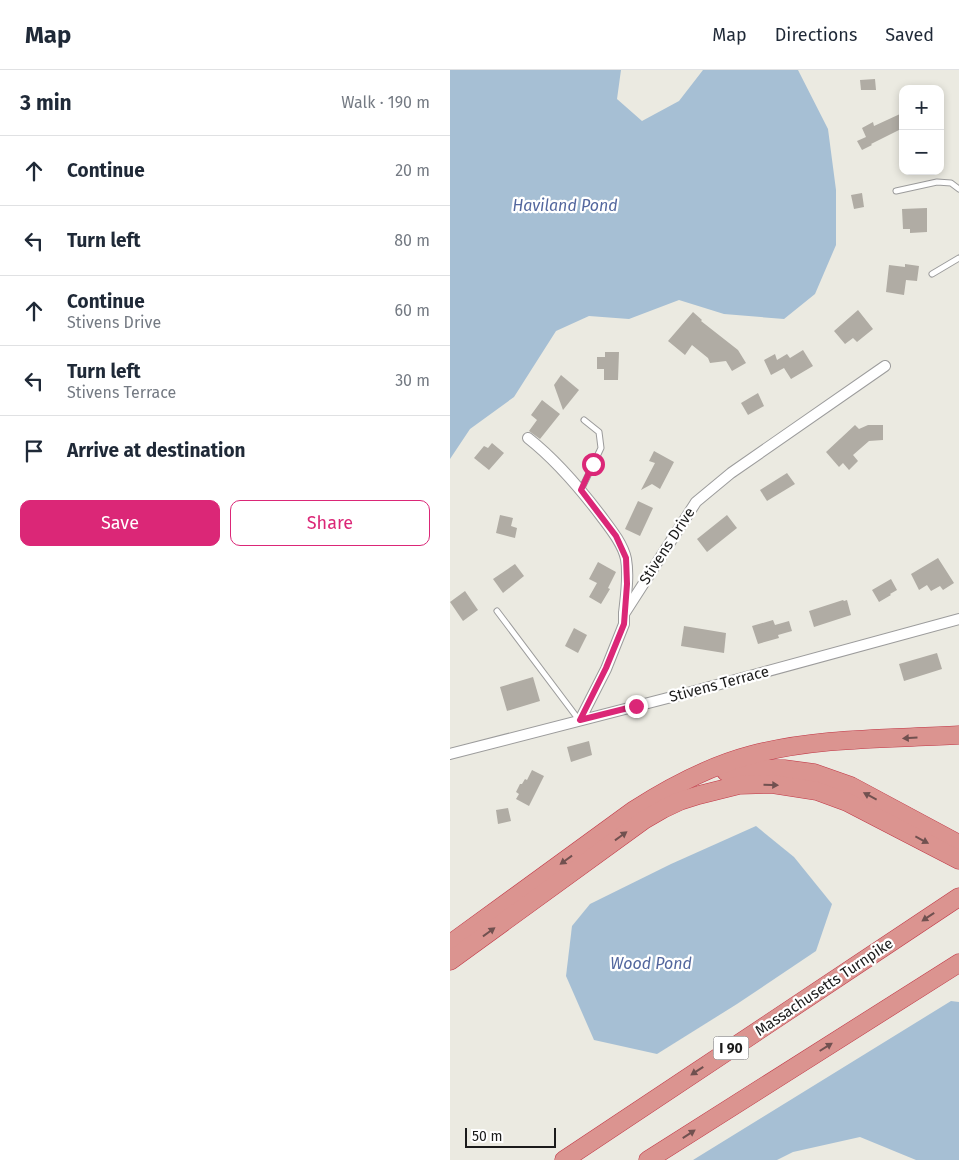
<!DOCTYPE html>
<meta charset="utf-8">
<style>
:root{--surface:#fff;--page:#f2f2f3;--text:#1f2937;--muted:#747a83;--line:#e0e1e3;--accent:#db2777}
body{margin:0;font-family:"Fira Sans",sans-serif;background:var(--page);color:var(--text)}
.controls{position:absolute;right:15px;top:15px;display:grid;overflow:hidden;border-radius:10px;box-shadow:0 2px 8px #0003}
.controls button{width:45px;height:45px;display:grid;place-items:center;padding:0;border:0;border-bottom:1px solid var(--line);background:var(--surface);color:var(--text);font:25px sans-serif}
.scale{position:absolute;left:15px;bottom:12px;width:91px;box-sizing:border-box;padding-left:5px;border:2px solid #1b1b1b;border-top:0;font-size:14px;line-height:18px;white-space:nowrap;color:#1b1b1b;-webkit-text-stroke:4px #fff;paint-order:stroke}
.stop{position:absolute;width:15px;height:15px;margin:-11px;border:4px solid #db2777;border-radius:50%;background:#fff}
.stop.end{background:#db2777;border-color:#fff;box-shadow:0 1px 5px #0008}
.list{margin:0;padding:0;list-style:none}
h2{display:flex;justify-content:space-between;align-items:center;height:65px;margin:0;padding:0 20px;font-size:21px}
h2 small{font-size:16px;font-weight:400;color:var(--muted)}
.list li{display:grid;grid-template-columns:32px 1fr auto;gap:15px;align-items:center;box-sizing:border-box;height:70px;padding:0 20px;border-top:1px solid var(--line)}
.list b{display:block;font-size:19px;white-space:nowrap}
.list p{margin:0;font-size:16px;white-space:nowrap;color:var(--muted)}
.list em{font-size:16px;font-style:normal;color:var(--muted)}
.actions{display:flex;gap:10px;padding:15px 20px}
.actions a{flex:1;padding:11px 0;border:1px solid var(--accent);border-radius:10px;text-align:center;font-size:18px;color:var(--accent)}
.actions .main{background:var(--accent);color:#fff}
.icon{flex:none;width:28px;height:28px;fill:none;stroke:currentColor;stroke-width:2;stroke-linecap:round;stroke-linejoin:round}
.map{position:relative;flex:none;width:509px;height:1090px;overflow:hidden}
header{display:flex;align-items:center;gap:30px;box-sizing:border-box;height:70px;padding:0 25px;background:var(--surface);border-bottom:1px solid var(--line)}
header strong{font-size:24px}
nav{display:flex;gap:28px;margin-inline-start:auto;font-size:18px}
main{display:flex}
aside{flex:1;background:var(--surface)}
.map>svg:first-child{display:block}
.water{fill:#a6bfd4}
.building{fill:#b0aca4}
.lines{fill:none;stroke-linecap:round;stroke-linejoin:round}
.service-casing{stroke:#9c9c9c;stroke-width:7}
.minor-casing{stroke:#9c9c9c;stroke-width:12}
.motorway-casing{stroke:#c13746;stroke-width:19}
.service{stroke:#fff;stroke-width:5}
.minor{stroke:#fff;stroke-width:10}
.motorway{stroke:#db9490;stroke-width:18}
.oneway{fill:#715150}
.route{stroke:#db2777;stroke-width:6}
.labels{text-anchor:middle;stroke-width:4.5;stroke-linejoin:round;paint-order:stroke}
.shield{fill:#fff;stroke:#5f5f5f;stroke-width:1}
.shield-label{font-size:14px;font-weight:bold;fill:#1b1b1b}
.street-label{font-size:15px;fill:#1b1b1b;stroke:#fff}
.water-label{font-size:16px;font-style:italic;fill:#53679e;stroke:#fff}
</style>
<header>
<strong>Map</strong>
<nav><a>Map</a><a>Directions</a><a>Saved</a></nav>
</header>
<main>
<aside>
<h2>3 min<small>Walk · 190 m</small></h2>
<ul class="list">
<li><svg class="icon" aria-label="ahead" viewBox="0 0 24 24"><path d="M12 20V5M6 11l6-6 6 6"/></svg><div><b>Continue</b></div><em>20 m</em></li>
<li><svg class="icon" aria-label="left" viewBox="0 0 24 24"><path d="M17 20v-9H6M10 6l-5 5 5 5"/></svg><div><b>Turn left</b></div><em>80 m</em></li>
<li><svg class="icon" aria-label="ahead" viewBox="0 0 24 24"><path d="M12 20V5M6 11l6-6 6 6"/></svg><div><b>Continue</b><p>Stivens Drive</p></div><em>60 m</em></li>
<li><svg class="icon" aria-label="left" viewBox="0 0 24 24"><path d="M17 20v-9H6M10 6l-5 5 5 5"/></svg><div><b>Turn left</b><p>Stivens Terrace</p></div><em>30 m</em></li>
<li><svg class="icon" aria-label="arrive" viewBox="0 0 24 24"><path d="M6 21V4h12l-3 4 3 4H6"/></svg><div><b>Arrive at destination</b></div></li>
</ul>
<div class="actions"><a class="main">Save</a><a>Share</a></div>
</aside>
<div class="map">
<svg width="509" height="1090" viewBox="0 0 509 1090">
<rect width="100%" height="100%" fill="#ebeae1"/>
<g class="water">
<path d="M0,0h171l-4,29 25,22 37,-20 24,-31h95l30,59 8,61v55l-21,49 -31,25 -60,-5 -45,-14 -50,19 -40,-3 -33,15 -42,66 -44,32 -20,30z"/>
<path d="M306,756l38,31 38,47 -16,47 -79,53 -80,50 -63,-14 -28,-64 6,-50 18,-22 81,-40z"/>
<path d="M501,931l8,1v158h-43l-56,-23 -67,15 -16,8h-84z"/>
</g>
<g class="building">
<path d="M425,9l1,11h-15l-1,-10z"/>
<path d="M450,44l3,6v8l-32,16 1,1 -10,5 -5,-9 9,-4 -4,-9 11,-6 1,4z"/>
<path d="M412,123l2,14 -10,2 -3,-14z"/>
<path d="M477,138v24l-17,1v-4h-7l-1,-20z"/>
<path d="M455,194l14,2 -2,15 -11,-1 -2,15 -18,-3 3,-27 16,2z"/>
<path d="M408,240l15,19 -16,13 -4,-4 -8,6 -11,-13z"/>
<path d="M243,242l9,8 -1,1 37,29 8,13 -14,8 -6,-10 -16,2 -2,-5 -16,-13 -7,10 -17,-14z"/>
<path d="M353,280l10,16 -22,13 -7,-11 -13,7 -7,-15 11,-6 2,6 10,-6 3,4z"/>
<path d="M155,282h14l-1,28h-14v-11h-7v-12h8z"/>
<path d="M111,305l18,15 -16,20 -9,-25z"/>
<path d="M308,323l6,13 -16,9 -7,-12z"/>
<path d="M92,330l18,14 -20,25 -11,-8 8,-11 -6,-5z"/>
<path d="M405,355l4,4 9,-4h15v15l-14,1 -16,14 5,6 -9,9 -6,-7 -4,4 -13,-15z"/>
<path d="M42,373l12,10 -15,17 -15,-12 10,-12 4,2z"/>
<path d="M204,381l20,11 -14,27 -8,-5 -11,6 14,-27 -6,-2z"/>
<path d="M337,403l8,11 -28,17 -7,-11z"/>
<path d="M188,431l15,7 -13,28 -15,-7z"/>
<path d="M50,445l13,3 -2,8 6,2 -2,10 -19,-5z"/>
<path d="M277,445l10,13 -30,24 -10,-13z"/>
<path d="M488,488l16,25 -11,7 -3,-4 -9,5 -4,-6 -8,5 -8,-16z"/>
<path d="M148,492l18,10 -8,16 2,1 -9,15 -12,-7 8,-14 -8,-4z"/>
<path d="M65,494l9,12 -21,17 -10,-14z"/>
<path d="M441,509l6,11 -7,4 1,1 -12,7 -7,-12z"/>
<path d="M15,521l13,19 -15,11 -13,-19z"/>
<path d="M393,530l1,1 3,-1 4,15 -37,12 -5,-16z"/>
<path d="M323,550l2,5 14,-4 3,10 -14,4 1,3 -21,6 -6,-18z"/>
<path d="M234,556l42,7 -2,20 -43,-7z"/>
<path d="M124,558l13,7 -9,18 -13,-7z"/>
<path d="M487,583l5,16 -38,12 -5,-17z"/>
<path d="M83,607l7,24 -33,10 -7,-24z"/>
<path d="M139,671l3,14 -21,7 -4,-15z"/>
<path d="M82,700l12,6 -15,30 -13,-7 3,-5 -3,-2 4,-8h2l3,-5 2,1z"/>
<path d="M58,738l3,13 -13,3 -2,-14z"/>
</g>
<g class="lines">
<defs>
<g id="service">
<path d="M446,121l41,-9 14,1 8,6"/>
<path d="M482,204l27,-16"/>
<path d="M131,420l20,-42 -2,-16 -15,-12"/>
<path d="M47,541l82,109"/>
</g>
<g id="minor">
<path d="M78,368c28,22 51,49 73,78 9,12 22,28 25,43 3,17 0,36 -2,54"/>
<path d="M130,650l26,-51 18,-45v-10l72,-112 35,-29 154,-107"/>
<path d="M0,684l241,-62 268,-73"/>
</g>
<g id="motorway">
<path d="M276,702l24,-3h34l30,4 37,13 108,58"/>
<path d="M0,874l184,-134c36,-23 75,-44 117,-55 67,-18 139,-16 208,-20"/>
<path d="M0,891l194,-141 19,-11 17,-8 19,-6 40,-10 33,-1 45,7 30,11 112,58"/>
<path d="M114,1090l395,-263"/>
<path d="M198,1090l311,-197"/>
</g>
</defs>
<use href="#service" class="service-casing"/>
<use href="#minor" class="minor-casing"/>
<use href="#motorway" class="motorway-casing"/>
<use href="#service" class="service"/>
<use href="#minor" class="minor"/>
<use href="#motorway" class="motorway"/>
</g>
<defs><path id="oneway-solid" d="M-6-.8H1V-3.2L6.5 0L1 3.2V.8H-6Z" transform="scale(1.25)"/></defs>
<g class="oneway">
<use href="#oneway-solid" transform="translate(460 668) rotate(177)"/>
<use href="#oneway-solid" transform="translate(321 715) rotate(2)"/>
<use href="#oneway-solid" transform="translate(420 726) rotate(-152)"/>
<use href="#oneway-solid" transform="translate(171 766) rotate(-36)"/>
<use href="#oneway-solid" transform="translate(472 770) rotate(28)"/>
<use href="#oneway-solid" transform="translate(116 790) rotate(144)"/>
<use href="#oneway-solid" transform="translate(478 847) rotate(146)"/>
<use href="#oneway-solid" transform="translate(39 862) rotate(-36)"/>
<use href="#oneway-solid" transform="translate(376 977) rotate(-32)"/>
<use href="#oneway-solid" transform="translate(247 1001) rotate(147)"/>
<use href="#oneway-solid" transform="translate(239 1064) rotate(-33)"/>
</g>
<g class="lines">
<path class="route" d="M143,394l-12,26 35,46 10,22 1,26 -3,40 -18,44 -26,52 56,-14"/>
</g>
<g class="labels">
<rect class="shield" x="263.5" y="966.5" width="35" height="23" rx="4"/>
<g class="shield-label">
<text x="281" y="983">I 90</text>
</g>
<g class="street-label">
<text transform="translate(217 476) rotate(-57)" y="5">Stivens Drive</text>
<text transform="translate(269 614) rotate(-15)" y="5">Stivens Terrace</text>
<text transform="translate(374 917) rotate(-34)" y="5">Massachusetts Turnpike</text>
</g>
<g class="water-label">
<text x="115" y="141">Haviland Pond</text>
<text x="201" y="899">Wood Pond</text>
</g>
</g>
</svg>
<div class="controls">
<button>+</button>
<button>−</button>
</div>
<div class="scale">50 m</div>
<div class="stop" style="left:143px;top:394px"></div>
<div class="stop end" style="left:186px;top:636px"></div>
</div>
</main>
